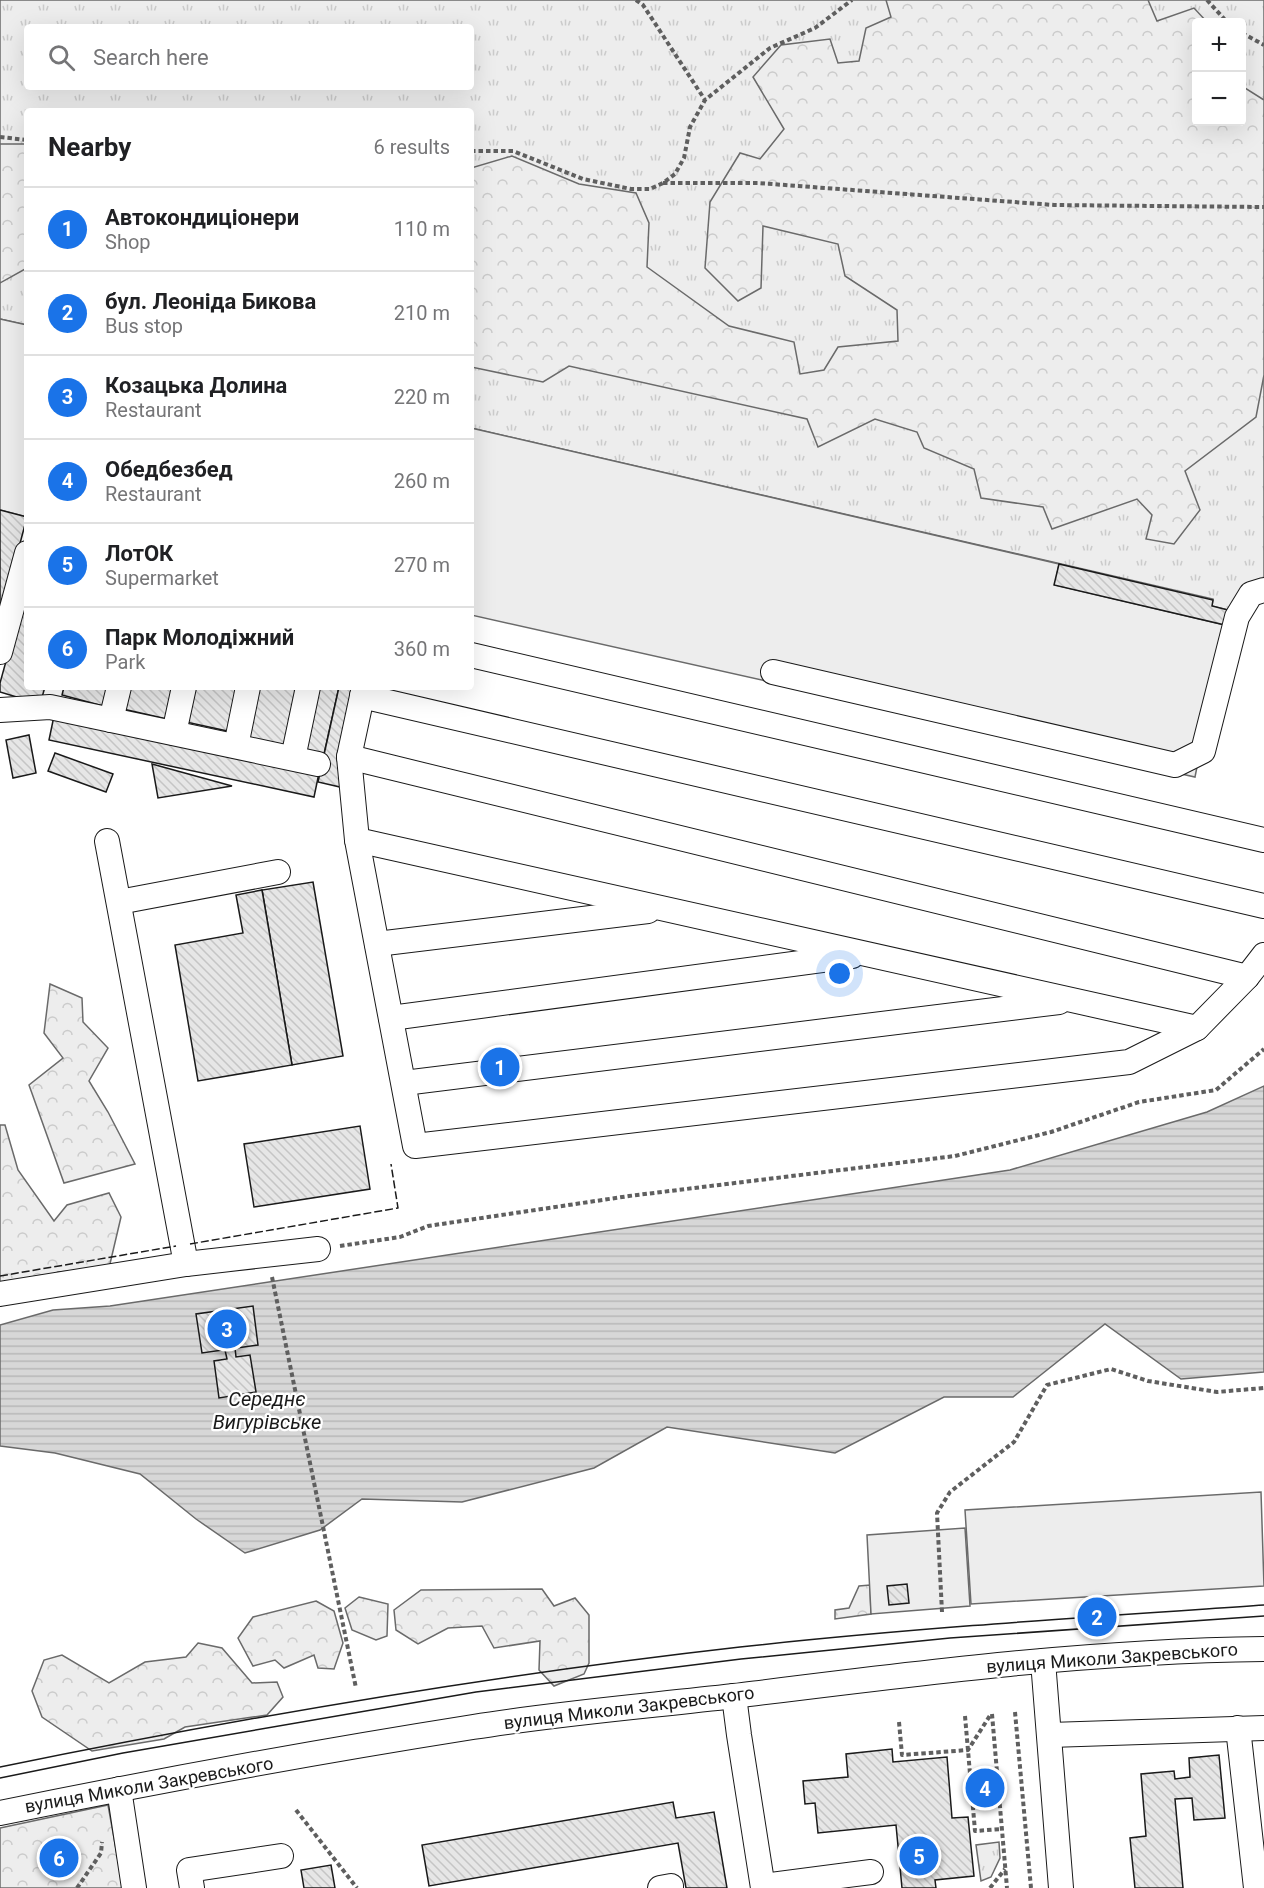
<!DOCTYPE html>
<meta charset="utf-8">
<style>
:root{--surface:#fff;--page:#f6f6f6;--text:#202124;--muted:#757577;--line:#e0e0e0;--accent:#1a73e8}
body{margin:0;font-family:Roboto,sans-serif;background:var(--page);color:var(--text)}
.controls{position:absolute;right:18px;top:18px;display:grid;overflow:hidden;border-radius:6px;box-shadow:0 6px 24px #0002}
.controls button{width:54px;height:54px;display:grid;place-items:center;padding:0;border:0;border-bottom:2px solid var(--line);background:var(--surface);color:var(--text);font:30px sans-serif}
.you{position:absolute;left:840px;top:974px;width:21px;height:21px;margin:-15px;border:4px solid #fff;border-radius:50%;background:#1a73e8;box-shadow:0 0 0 9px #1a73e833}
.badge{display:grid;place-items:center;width:39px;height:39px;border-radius:50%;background:var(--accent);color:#fff;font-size:20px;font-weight:700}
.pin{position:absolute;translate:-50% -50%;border:3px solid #fff;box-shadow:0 2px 6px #0006}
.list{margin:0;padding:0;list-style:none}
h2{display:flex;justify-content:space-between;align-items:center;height:78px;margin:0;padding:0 24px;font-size:26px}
h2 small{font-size:20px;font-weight:400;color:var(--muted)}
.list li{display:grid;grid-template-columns:39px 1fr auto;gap:18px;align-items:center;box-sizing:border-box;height:84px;padding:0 24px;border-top:2px solid var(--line)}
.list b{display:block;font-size:22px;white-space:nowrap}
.list p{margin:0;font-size:20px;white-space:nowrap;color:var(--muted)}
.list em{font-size:20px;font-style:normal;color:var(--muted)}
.icon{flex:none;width:33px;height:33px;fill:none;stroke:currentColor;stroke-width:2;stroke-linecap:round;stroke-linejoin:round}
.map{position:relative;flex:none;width:1264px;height:1888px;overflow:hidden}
.search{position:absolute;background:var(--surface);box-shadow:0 6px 24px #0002;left:24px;top:24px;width:450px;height:66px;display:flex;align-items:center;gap:15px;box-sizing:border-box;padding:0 21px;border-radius:6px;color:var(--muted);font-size:22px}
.panel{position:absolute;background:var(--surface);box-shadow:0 6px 24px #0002;left:24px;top:108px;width:450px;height:582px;border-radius:6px}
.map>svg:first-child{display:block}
.grass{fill:url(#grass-tufts);stroke:#6a6a6a;stroke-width:1.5;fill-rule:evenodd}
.forest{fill:url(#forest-crowns);stroke:#6a6a6a;stroke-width:1.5}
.built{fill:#ededed;stroke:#6a6a6a;stroke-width:1.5}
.water{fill:url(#water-rules);stroke:#6a6a6a;stroke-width:1.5}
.building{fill:url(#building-back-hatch);stroke:#1a1a1a;stroke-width:1.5}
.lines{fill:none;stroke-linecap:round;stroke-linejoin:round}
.minor-casing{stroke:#1a1a1a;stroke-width:26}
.path{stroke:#5f5f5f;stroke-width:4;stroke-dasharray:4.5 3;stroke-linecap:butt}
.minor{stroke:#fff;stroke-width:24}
.tram{stroke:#1a1a1a;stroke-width:1.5}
.fence{stroke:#1a1a1a;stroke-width:1.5;stroke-dasharray:8 3;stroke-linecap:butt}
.labels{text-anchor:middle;stroke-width:4.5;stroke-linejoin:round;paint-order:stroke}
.street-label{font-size:18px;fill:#1a1a1a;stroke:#fff}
.water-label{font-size:20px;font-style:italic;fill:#1a1a1a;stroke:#fff}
</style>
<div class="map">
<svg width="1264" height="1888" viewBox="0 0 1264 1888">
<defs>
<pattern id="grass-tufts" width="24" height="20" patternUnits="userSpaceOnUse" patternTransform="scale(1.5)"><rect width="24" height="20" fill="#ededed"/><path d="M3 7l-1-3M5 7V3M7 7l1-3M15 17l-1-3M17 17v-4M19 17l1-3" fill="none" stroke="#cbcbcb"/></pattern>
<pattern id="forest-crowns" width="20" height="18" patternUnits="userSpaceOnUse" patternTransform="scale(1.5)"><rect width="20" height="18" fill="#ededed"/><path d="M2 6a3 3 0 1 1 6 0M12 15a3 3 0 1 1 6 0" fill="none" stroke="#cbcbcb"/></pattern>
<pattern id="water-rules" width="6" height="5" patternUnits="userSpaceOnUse" patternTransform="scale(1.5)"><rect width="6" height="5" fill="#d7d7d7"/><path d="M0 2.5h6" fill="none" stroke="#b8b8b8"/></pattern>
<pattern id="building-back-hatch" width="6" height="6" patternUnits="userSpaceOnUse" patternTransform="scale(1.5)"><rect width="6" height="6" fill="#e6e6e6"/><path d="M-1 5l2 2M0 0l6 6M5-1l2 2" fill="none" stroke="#c5c5c5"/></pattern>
</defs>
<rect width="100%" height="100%" fill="#fff"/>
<g class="grass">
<path d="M0,0h1264v581l-36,29 -16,-4 1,-7 -742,-171v-317h-444v214l-27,-6zM1196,22h46v100h-46zM27,27h444v60h-444z"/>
<path d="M999,1842l1,16 -9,19 -10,4 -5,-36z"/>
</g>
<g class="forest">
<path d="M886,0h262l9,21 37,-13 13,14h-11v100h46v-36l22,14v275l-8,42 -71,54 15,39 -26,34 -28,-5 6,-24 -15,-16 -85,30 -9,-22 -62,-9 -7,-29 -50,-21 -7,-16 -42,-13 -57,28 -11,-28 -238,-53 -26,16 -72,-15v-199l41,-12 67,28 57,9 13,30 -2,44 82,59 65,16 6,32 24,-4 14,-23 60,-6 -1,-31 -52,-34 -7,-32 -75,-18 -2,62 -23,13 -33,-33 5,-66 30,-49 20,6 24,-30 -31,-52 28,-32 49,-6 8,24 21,-2 7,-33 25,-11z"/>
<path d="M27,144v124l-27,15v-139z"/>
<path d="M50,984l32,14 1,24 25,26 -19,33 19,31 27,52 -71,19 -35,-98 34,-27 -19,-25z"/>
<path d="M0,1125h5l13,45 36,51 13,-16 42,-12 12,24 -12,51 -51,4 -29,14 -29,-3z"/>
<path d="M870,1585l1,29 -36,5v-9l14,-2 10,-22z"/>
<path d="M542,1589l12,17 21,-8 14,17v48l-5,11 -30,12 -15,-16 1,-29 -46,7 -12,-22 -34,2 -30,16 -22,-14 -2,-20 27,-20z"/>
<path d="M359,1597l29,7 -1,32 -11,4 -24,-10 -7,-22z"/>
<path d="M316,1601l18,10 9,32 -9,26 -16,-1 -4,-13 -30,13 -9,-8 -22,6 -15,-28 15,-21z"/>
<path d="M198,1643l24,5 30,35 25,-1 6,15 -16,18 -82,12 -21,12 -72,12 -50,-34 -10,-26 12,-31 18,-5 47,28 36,-21 41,-5z"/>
<path d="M108,1805l15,83h-123v-60z"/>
</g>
<g class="built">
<path d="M0,319l27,6v192l-27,-7z"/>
<path d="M471,428l588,136 -4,21 170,40 -30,152 -724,-162z"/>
<path d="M1261,1492l3,94 -293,18 -6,-94z"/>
<path d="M965,1528l5,78 -99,8 -4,-79z"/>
</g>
<path class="water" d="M1264,1086v286l-83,7 -76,-55 -92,73h-69l-109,56 -168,-26 -73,41 -132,34 -100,-3 -42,31 -75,23 -49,-34 -56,-45 -85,-21 -55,-7v-121l53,-15 57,-4 900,-136 197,-58z"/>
<g class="building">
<path d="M0,510l27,7 -27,102z"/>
<path d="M1059,564l154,36 -1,6 16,4 -3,15 -171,-40z"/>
<path d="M27,585v102h18l-5,17 -40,-12v-9z"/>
<path d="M64,687h48l-5,20 -45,-12z"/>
<path d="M129,687h46l-8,32 -44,-10z"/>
<path d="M193,687h49l-10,45 -46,-10z"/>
<path d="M253,687h48l-13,60 -46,-10z"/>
<path d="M317,687h22l-15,67 -21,-4z"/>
<path d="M339,687h22l-21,100 -22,-5z"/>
<path d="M54,716l265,57 -5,24 -265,-57z"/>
<path d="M29,735l7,38 -23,5 -7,-38z"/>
<path d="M55,753l58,21 -7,18 -58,-21z"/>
<path d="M152,764l80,22 -74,12z"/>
<path d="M313,882l30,174 -51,9 -30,-175z"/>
<path d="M262,890l30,175 -94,16 -23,-136 68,-12 -7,-38z"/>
<path d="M360,1126l10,63 -116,18 -10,-63z"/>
<path d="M253,1306l5,39 -56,8 -6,-39z"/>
<path d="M235,1348l1,9 14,-2 6,37 -37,6 -5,-37 13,-2 -2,-9z"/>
<path d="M907,1584l2,19 -20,2 -2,-19z"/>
<path d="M892,1749l1,13 54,-5 5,61 16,-1 6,59 -39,4 1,8h-34l-6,-63 -78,8 -3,-30 -10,1 -2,-23 45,-4 -2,-23z"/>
<path d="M1219,1755l6,63 -31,2 -2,-22 -17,1 8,89h-48l-5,-50 16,-2 -5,-62 33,-3 1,8 15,-2 -1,-19z"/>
<path d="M673,1802l3,16 38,-6 13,76h-41l-8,-45 -249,43 -7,-41z"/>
<path d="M331,1865l4,23h-31l-3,-18z"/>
</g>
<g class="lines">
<defs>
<g id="minor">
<path d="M0,652l27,-99"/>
<path d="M471,655l793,185"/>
<path d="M773,672l402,93 28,-14 34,-134 14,-23 13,-4"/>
<path d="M364,687l-15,70 8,83 58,306 714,-84 68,-34 50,-51 17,-22"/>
<path d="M362,696l902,210"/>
<path d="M0,710l50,-3 268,57"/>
<path d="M111,720l8,-33"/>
<path d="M174,733l10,-46"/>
<path d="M236,746l12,-59"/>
<path d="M349,757l898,220"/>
<path d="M293,758l15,-71"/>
<path d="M357,840l840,188"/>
<path d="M107,841l79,423"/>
<path d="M119,902l159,-30"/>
<path d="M377,944l271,-33"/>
<path d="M391,1018l461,-62"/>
<path d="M404,1083l655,-81"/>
<path d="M0,1294l186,-30 132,-15"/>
<path d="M1043,1661l18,227"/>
<path d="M734,1696l5,39 24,153"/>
<path d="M1238,1728l18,160"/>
<path d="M1050,1735l214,-7"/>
<path d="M119,1789l15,99"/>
<path d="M0,1813c157,-32 315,-61 473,-86 87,-14 174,-21 261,-31 176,-22 353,-45 530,-47"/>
<path d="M763,1886l108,-14"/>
<path d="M192,1888l-3,-18 92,-14"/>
<path d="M660,1888l11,-2v2"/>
</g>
</defs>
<use href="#minor" class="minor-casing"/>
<g class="path">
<path d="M636,0l7,5 62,95"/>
<path d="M1207,0l20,22"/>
<path d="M1242,33l22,12"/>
<path d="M0,137l27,3"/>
<path d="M471,151h42l70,28 48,10h19l13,-6 12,-9 9,-16 6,-31 15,-27 65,-52 45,-20 37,-28"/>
<path d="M663,183h95l296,22 210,2"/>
<path d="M340,1246l60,-9 28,-11 201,-30 326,-40 96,-24 88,-30 77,-12 48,-41"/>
<path d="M272,1277l84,411"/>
<path d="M942,1612l-5,-99 13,-21 64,-50 33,-57 64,-16 37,12 69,11 47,-4"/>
<path d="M1015,1712l16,176"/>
<path d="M992,1714l15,174"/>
<path d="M965,1716l10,115 27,-2"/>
<path d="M899,1722l3,33 66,-5 23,-36"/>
<path d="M296,1810l61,78"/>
<path d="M77,1888l24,-35 1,-11"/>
<path d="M990,1888l15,-19"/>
</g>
<use href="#minor" class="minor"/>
<g class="tram">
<path d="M0,1767c245,-50 492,-92 740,-120 174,-19 349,-30 524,-42"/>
<path d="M0,1778l123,-25 353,-61 265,-33 209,-21 314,-22"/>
</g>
<g class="fence">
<path d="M190,1244l208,-36 -7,-44"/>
<path d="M0,1276l176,-30"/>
</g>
</g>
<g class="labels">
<g class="street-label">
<text transform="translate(1112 1658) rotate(-4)" y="6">вулиця Миколи Закревського</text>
<text transform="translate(629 1708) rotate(-7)" y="6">вулиця Миколи Закревського</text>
<text transform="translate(149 1785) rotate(-10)" y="6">вулиця Миколи Закревського</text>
</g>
<g class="water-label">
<text x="267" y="1406">Середнє<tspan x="267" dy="23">Вигурівське</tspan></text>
</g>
</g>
</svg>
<div class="controls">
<button>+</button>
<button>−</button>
</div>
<div class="you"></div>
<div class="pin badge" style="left:500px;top:1067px">1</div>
<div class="pin badge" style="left:1097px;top:1617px">2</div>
<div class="pin badge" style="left:227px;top:1329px">3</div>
<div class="pin badge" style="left:985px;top:1788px">4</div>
<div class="pin badge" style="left:919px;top:1856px">5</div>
<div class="pin badge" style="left:59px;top:1858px">6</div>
<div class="search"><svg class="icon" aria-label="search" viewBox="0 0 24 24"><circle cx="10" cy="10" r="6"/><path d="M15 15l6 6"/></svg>Search here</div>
<section class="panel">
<h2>Nearby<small>6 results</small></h2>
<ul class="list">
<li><span class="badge">1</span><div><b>Автокондиціонери</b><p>Shop</p></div><em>110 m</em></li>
<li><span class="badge">2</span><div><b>бул. Леоніда Бикова</b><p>Bus stop</p></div><em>210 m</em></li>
<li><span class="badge">3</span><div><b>Козацька Долина</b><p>Restaurant</p></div><em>220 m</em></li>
<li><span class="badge">4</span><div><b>Обедбезбед</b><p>Restaurant</p></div><em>260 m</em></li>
<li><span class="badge">5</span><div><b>ЛотОК</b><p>Supermarket</p></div><em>270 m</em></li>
<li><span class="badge">6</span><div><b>Парк Молодіжний</b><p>Park</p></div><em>360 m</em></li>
</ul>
</section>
</div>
